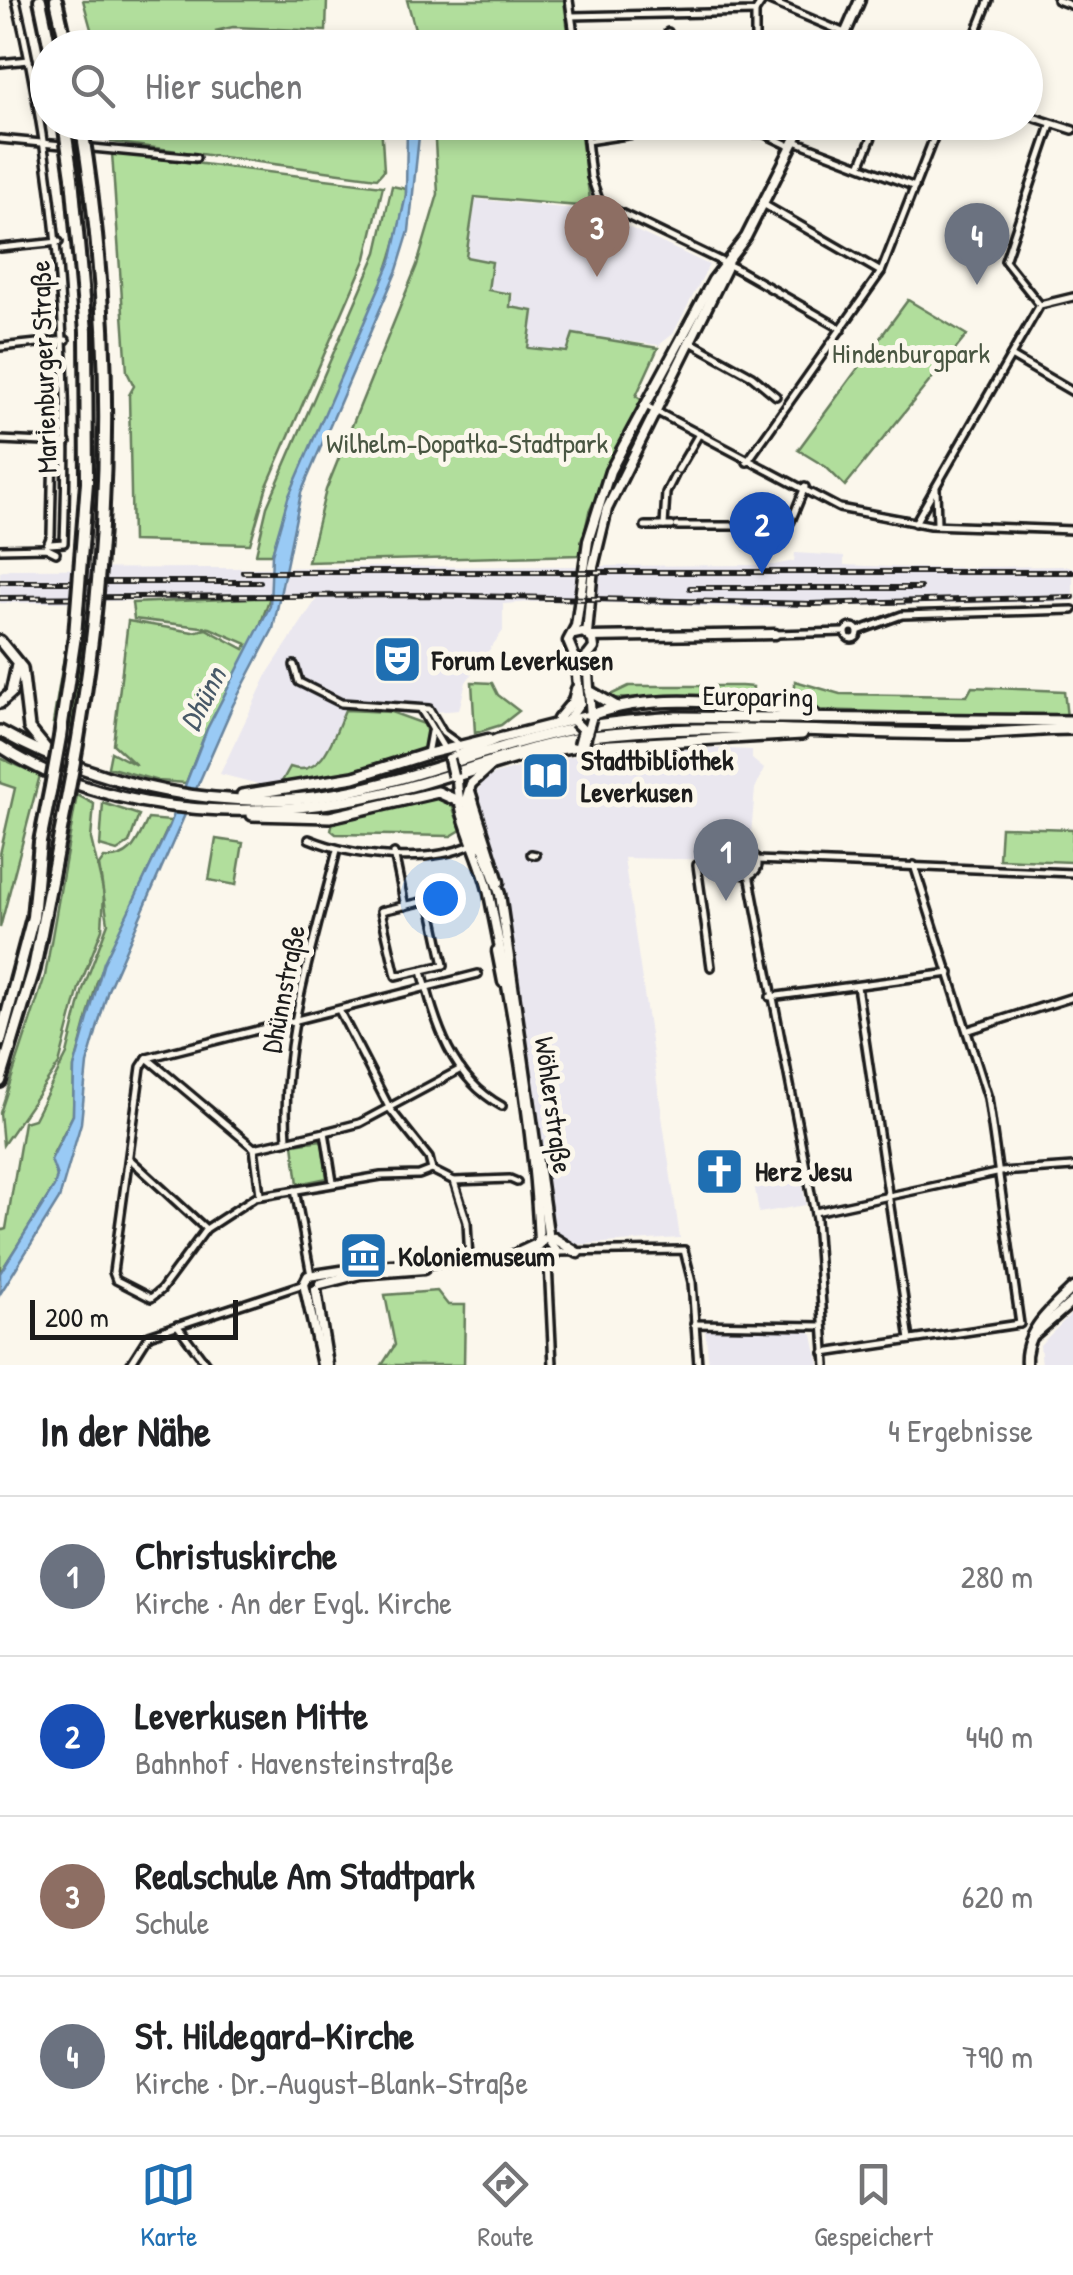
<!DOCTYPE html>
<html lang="de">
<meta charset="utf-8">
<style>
:root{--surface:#fff;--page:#f2f2f2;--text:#202124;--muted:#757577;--line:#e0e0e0;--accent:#1f6fb2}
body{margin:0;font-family:"Patrick Hand",sans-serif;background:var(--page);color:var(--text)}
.scale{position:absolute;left:30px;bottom:25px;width:208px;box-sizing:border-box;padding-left:10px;border:5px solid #1c1c1c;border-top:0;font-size:28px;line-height:35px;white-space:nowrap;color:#1c1c1c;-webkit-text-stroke:8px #fbf7ec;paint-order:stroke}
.you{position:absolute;left:440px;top:898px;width:35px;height:35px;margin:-25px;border:8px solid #fff;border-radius:50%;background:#1a73e8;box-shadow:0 0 0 15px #1a73e833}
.badge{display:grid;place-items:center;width:65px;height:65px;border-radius:50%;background:var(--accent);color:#fff;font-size:32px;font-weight:700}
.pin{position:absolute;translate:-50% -82px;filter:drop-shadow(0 2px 5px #0008)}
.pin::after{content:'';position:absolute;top:52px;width:35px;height:30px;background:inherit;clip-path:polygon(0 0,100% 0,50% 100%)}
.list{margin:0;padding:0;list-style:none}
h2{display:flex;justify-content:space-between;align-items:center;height:130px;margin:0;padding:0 40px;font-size:42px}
h2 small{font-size:32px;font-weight:400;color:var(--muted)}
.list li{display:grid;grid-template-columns:65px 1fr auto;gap:30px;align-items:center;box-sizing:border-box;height:160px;padding:0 40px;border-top:2px solid var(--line)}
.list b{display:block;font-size:38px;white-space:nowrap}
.list p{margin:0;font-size:32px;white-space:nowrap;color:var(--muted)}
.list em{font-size:32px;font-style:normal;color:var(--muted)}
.icon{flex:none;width:55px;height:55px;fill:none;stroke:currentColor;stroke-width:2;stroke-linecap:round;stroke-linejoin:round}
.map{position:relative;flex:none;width:1073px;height:1365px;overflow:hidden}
.search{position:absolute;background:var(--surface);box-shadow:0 5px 15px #0003;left:30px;right:30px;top:30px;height:110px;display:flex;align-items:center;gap:25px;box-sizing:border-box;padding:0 35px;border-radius:55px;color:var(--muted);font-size:38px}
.sheet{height:770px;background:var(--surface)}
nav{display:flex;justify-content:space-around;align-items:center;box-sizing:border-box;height:140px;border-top:2px solid var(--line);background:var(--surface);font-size:28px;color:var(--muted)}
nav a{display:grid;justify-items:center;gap:5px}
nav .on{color:var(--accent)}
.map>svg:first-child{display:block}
.built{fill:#eae7ef}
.green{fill:#b1de9c;stroke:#667d5c;stroke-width:2.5}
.water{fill:#99caf5;stroke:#67849e;stroke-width:2.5}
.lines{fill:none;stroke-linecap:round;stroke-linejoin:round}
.minor-casing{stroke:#1c1c1c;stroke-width:12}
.tertiary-casing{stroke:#1c1c1c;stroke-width:15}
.secondary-casing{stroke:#1c1c1c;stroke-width:15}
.trunk-casing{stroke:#1c1c1c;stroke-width:16}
.motorway-casing{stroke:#1c1c1c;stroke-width:18}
.minor{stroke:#fbf7ec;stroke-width:5}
.tertiary{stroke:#fbf7ec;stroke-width:8}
.secondary{stroke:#fbf7ec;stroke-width:8}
.trunk{stroke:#fbf7ec;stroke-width:9}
.motorway{stroke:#fbf7ec;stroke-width:10}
.rail-casing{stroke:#1c1c1c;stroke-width:6}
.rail{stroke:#fbf7ec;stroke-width:2.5;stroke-dasharray:8;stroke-linecap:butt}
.secondary-bridge-casing{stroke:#1c1c1c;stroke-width:15;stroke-linecap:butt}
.motorway-bridge-casing{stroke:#1c1c1c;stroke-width:18;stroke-linecap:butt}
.secondary-bridge{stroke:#fbf7ec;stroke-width:8}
.motorway-bridge{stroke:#fbf7ec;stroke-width:10}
.labels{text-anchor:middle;stroke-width:10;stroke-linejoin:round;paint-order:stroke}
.park-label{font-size:28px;fill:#495642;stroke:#fbf7ec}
.street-label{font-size:28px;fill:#1c1c1c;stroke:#fbf7ec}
.poi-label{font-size:28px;font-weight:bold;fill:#1c1c1c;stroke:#fbf7ec;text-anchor:start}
.water-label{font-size:30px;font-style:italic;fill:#485968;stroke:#fbf7ec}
</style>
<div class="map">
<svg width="1073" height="1365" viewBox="0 0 1073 1365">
<rect width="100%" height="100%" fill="#fbf7ec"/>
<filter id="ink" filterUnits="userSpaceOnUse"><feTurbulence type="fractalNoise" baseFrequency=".01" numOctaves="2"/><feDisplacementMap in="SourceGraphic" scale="20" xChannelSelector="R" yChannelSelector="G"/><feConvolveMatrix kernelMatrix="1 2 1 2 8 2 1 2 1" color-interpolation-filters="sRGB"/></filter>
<g filter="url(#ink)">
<g class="built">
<path d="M476,199l118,12 115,54 -36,69 -14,11 -86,-10 -6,17 -39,-5 6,-37 -23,-4 2,-13 -24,-4 4,-28 -26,-4z"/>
<path d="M795,553l49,3v9l69,3 156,-2 4,2v33l-305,7 -220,-7 -45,3v27l-37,51 -7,28 -47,4 -67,-4 -24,52 -23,8 -18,15 -14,1 -46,-12 49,-103 49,-74 -318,6v-31l9,-3 765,-4 20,-4z"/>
<path d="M660,746l92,4v9l12,10 -9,20 -4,46 -19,7 -5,18 -103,-2 56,380 -107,7 -17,-6 -5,-11 -48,-342 -25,-96 6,-10 11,-6 62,-16z"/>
<path d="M801,1176l5,29 -47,8 -5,-30z"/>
<path d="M1073,1312v53h-31l-2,-20z"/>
<path d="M705,1329h103l5,6 6,30h-110z"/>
</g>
<g class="green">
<path d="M83,0h244l-1,31 -93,-4 -18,4 122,16h-241z"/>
<path d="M407,0h157l6,47h-150z"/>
<path d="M107,123h274l3,47 -7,8 -266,-36z"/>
<path d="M434,123h145l12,84 -116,-10 -9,60 26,5 -4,28 23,4 -1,13 23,4 -5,37 39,4 6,-18 85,14 -22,48 6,4 -53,112 -9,43 -272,7 18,-72 91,-225 21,-71z"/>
<path d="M112,153l271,33 -17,72 -99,228 -17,58 -118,-3 -3,-146 5,-9 -7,-14z"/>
<path d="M392,186l14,3v6c-21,126 -99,236 -134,359h-16l11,-47 110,-255z"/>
<path d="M908,300l59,35 -122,151 -19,-19 -28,-17z"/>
<path d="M270,597l-16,46 -47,86 -21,54 -28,-2 -50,-14 3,-15 25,13 -23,-21 15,-123 65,11 13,-3 38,20 3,-5 -37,-16 -76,-9 -2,-16z"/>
<path d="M70,621l31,2 -16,108 -32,-8z"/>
<path d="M795,681l45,13 127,2 5,-9 92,4 3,26 -250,-7 -22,-8z"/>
<path d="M472,682l20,1 6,12 21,16 -18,14 -26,8z"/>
<path d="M629,686h112l12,1 -1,13 -148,-2z"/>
<path d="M345,710l46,2 33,12 4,12 -4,15 -60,19 -84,15 10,-18c34,12 44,-33 55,-57z"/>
<path d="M0,758l40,17 -40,153v-74l15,-66 -15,-5z"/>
<path d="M77,795l17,9 -3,35 13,55 -2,35 -23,59 -20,76 -56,81 -3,-32 45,-137z"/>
<path d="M438,797l14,8 9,25 -10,6 -115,-2 -5,-4 2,-9z"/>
<path d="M103,803l36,12 -10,28 -12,8 -17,-5z"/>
<path d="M148,819l23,2 -74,161 -23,86 -1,47 -21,41 5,20 -3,11 -54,86v-42l6,-2 18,-107 10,-3 33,-65 16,-65 25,-66 -9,-58 5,-7c28,2 33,-17 44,-39z"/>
<path d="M1001,827l72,2 -2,33 -72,-3z"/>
<path d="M216,839l27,4 -7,42 -27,-5z"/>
<path d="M322,1140l5,38 -29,6 -5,-40z"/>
<path d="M437,1291l11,14h17l-1,60h-82l13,-20 -10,-50z"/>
</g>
<path class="water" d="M407,123h9l7,11 -4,2 -10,95 -12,39 -96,223 -28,136 -40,76 -125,285 -21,74 -6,59 -22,76 -59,95v-21l54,-86 3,-11 -6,-16 22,-45 1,-47 30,-106 65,-135 38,-98 63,-123 2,-52 16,-56 104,-240 14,-63z"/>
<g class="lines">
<defs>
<g id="minor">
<path d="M16,0c42,181 55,358 48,543l-14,1"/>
<path d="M569,0l7,48"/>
<path d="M767,0l78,33"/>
<path d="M1057,0l16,6"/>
<path d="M755,12v36"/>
<path d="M571,16l184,-4 8,-12"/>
<path d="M668,32v16"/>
<path d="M841,43l12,5"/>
<path d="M970,48l19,-48"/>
<path d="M0,63l29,-3"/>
<path d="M1026,115l47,15"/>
<path d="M585,122l6,55 9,26 137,66 105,60"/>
<path d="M0,139l196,19"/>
<path d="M587,141l46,-7 130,-1 29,14"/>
<path d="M795,141l120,46"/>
<path d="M861,164l17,-42"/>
<path d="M763,204l118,68"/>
<path d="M0,248l59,-6"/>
<path d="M1040,305l-35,-44 46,-136"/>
<path d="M689,341l63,35 24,20"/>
<path d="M0,347l66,-7"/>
<path d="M1011,356l62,36"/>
<path d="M644,405l195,103 91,17 143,5"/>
<path d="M0,440l67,3"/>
<path d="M747,462l134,-190 59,-150"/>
<path d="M678,470l21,-36"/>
<path d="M936,488l1,36"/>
<path d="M915,523l125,-218 33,-8"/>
<path d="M645,526h27"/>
<path d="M664,526l2,-33 9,-18"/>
<path d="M677,526h107l7,-5 14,-34"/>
<path d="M46,548l5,-13 2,-90"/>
<path d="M0,549l46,-1 10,5"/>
<circle cx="852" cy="633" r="6"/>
<path d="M858,631l44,-16 171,-5"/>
<path d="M775,634l70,-2"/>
<path d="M294,665l5,17 42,21 88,6 14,24 14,10"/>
<path d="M421,710l24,40"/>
<path d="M427,754l4,-22"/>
<path d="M309,839c44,18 118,26 162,6"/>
<path d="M394,853l11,53"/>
<circle cx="747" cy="864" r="11"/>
<path d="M531,854l5,1"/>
<path d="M757,860l316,13"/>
<path d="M697,865l14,102"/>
<path d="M914,865l74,233 32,226"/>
<path d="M749,874l67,345 10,146"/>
<path d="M430,900l14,65 -48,11 -15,-65z"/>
<path d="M422,971c14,53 29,107 80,135"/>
<path d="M857,986l53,354"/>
<path d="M770,997l180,-24"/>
<path d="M339,1010l51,99 39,49 3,12"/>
<path d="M969,1030l104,-33"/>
<path d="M147,1058l-6,9 -28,205 3,8 35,18 10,-8 45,-61 49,-32 126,-21 38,-1 13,-5 22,11 56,-2 7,3"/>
<path d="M147,1058l331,-84"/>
<path d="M147,1058l107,90"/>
<path d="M325,1132l35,-9 101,-54"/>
<path d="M287,1139c-7,-97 27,-196 50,-289"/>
<path d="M131,1160l75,69"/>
<path d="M454,1181l13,41 2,38"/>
<path d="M295,1190l16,85"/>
<path d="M260,1194l-6,-46 71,-16 8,50"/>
<path d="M815,1212l186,-40 72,-5"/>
<path d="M557,1252l127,-2 8,32 6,83"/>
<path d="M548,1263l5,102"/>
<path d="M694,1324l127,2"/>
<path d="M177,1325l30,40"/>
<path d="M824,1353l195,-29"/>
<path d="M130,1365l19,-30 155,-51"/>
</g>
<path id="tertiary" d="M590,637l185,-3"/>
<g id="secondary">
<path d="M839,48l21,-48"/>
<path d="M574,634l9,-2 10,8 1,8 -7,9"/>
<path d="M587,634l6,-67 14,-58 119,-240"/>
<path d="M587,657l4,61"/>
<path d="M558,719l15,-18 3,-12"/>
<path d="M569,719l11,-16 -5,-45 -7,-17 8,-15 12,-85 22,-70 103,-191 33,-43 58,-115"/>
<path d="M427,754l61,-15"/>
<path d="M449,759l48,-20 94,-24"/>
<path d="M490,767l-19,17 -5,16 34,94 49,346"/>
<path d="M455,777l72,-22 53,-9"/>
<path d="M457,778c1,44 23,75 32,116 23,112 45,233 50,348"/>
<path d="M470,791l29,91"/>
<path d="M462,810l18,36"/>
<path d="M497,951l6,31"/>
<path d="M554,1238l24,15"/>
<path d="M507,1258l28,-13"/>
<path d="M540,1263l-6,-12 9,-11"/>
<path d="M320,1284l40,-10 64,-5"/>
<path d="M316,1290l12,75"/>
<path d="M1035,1334l38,-33"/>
<path d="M322,1365l-18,-81 4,-8 66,-10 133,-8 41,5 9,-11 -8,-12"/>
<path d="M1026,1365c-3,-33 25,-56 47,-77"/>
</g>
<g id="trunk">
<path d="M0,641l22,27 7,60 22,27"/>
<path d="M589,691l26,15"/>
<path d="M0,703l11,-10 6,-28"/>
<path d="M591,715c67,-25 153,-10 223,-1"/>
<path d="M0,731c101,56 226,83 340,62 83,-16 161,-51 244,-66 30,-6 61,-7 91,-10l398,4"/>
<path d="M0,746c118,77 273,76 404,42 70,-18 134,-48 206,-54 116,-12 232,0 349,0 38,0 76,-5 114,-5"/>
<path d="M577,747l225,-13"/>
<path d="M242,795l112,-18 73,-23"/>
<path d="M252,815l78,2 108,-25 20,9"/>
</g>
<g id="motorway">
<path d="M40,0l10,48"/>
<path d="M56,0l11,48"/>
<path d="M72,177l14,154 1,151"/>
<path d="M60,737l15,-101"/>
<path d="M0,1041l33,-124 7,-75 11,-55"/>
<path d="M0,1081l34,-112 34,-175"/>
</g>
</defs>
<use href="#minor" class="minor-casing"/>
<use href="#tertiary" class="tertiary-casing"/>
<use href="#secondary" class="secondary-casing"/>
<use href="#trunk" class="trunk-casing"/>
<use href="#motorway" class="motorway-casing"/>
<use href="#minor" class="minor"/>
<use href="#tertiary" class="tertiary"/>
<use href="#secondary" class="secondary"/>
<use href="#trunk" class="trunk"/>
<use href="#motorway" class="motorway"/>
<defs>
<g id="rail">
<path d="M243,572h830"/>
<path d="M0,582h260"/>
<path d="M690,588h230"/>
<path d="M0,598l426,-3 384,9 263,-7"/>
</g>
</defs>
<use href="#rail" class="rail-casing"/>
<use href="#rail" class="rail"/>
<defs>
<g id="secondary-bridge">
<path d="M575,722l8,8 -4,15"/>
<path d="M584,744l7,-25"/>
<path d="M449,759l4,17"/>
</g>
<g id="motorway-bridge">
<path d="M64,122l8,55"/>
<path d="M75,636l12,-154"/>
<path d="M51,787l9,-50"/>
<path d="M68,794c43,-221 50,-449 13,-672"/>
</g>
</defs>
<use href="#secondary-bridge" class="secondary-bridge-casing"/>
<use href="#motorway-bridge" class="motorway-bridge-casing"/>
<use href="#secondary-bridge" class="secondary-bridge"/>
<use href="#motorway-bridge" class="motorway-bridge"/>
</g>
</g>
<defs>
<symbol id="theatre-square" viewBox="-11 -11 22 22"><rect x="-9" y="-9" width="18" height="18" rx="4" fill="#1f6fb2" stroke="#fbf7ec"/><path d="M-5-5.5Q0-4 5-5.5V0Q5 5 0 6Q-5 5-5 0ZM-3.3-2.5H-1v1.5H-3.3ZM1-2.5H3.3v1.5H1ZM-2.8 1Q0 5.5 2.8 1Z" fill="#fff"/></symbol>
<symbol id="library-square" viewBox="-11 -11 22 22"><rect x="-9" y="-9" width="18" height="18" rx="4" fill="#1f6fb2" stroke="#fbf7ec"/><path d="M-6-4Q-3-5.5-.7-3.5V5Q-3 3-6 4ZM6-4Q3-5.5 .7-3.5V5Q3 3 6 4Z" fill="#fff"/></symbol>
<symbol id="church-square" viewBox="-11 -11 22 22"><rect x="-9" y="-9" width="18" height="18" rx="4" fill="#1f6fb2" stroke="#fbf7ec"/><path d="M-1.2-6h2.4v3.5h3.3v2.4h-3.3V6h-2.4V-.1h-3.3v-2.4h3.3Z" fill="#fff"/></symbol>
<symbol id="museum-square" viewBox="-11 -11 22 22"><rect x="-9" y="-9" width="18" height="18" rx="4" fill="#1f6fb2" stroke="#fbf7ec"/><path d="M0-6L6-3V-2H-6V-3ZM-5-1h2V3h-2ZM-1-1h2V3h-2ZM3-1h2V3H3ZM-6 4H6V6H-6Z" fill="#fff"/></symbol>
</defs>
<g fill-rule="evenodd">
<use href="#theatre-square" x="370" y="632" width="55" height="55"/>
<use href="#library-square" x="518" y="748" width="55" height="55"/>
<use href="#church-square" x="692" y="1144" width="55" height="55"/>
<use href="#museum-square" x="336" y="1228" width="55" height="55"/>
</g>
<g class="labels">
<g class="park-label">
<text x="911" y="363">Hindenburgpark</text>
<text x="467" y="453">Wilhelm-Dopatka-Stadtpark</text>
</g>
<g class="street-label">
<text transform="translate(43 367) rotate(-92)" y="10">Marienburger Straße</text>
<text transform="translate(758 696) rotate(1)" y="10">Europaring</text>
<text transform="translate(283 989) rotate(-79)" y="10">Dhünnstraße</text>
<text transform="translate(554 1105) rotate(82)" y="10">Wöhlerstraße</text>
</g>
<g class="poi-label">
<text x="432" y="670">Forum Leverkusen</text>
<text x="581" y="770">Stadtbibliothek<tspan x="581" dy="32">Leverkusen</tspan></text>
<text x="755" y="1181">Herz Jesu</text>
<text x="398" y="1266">Koloniemuseum</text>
</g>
<g class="water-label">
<text transform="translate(203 699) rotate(-63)" y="10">Dhünn</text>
</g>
</g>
</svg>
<div class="scale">200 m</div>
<div class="you"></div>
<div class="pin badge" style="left:726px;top:901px;background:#6b7280">1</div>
<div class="pin badge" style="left:762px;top:574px;background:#1a4fb4">2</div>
<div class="pin badge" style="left:597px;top:277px;background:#8d6e63">3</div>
<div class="pin badge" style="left:977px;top:285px;background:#6b7280">4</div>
<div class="search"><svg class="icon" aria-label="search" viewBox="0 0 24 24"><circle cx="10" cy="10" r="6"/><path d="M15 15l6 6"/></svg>Hier suchen</div>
</div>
<section class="sheet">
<h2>In der Nähe<small>4 Ergebnisse</small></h2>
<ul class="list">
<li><span class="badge" style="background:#6b7280">1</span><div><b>Christuskirche</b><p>Kirche · An der Evgl. Kirche</p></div><em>280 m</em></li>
<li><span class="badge" style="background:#1a4fb4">2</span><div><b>Leverkusen Mitte</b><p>Bahnhof · Havensteinstraße</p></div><em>440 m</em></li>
<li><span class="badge" style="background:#8d6e63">3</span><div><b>Realschule Am Stadtpark</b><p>Schule</p></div><em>620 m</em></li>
<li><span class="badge" style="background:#6b7280">4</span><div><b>St. Hildegard-Kirche</b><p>Kirche · Dr.-August-Blank-Straße</p></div><em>790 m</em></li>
</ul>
</section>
<nav>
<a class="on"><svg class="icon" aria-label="map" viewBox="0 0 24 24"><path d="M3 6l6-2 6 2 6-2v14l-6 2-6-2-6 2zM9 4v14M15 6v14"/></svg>Karte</a>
<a><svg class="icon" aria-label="directions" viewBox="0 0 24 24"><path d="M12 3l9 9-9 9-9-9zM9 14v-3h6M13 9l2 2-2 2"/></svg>Route</a>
<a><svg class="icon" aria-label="saved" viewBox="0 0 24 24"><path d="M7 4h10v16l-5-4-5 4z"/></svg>Gespeichert</a>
</nav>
